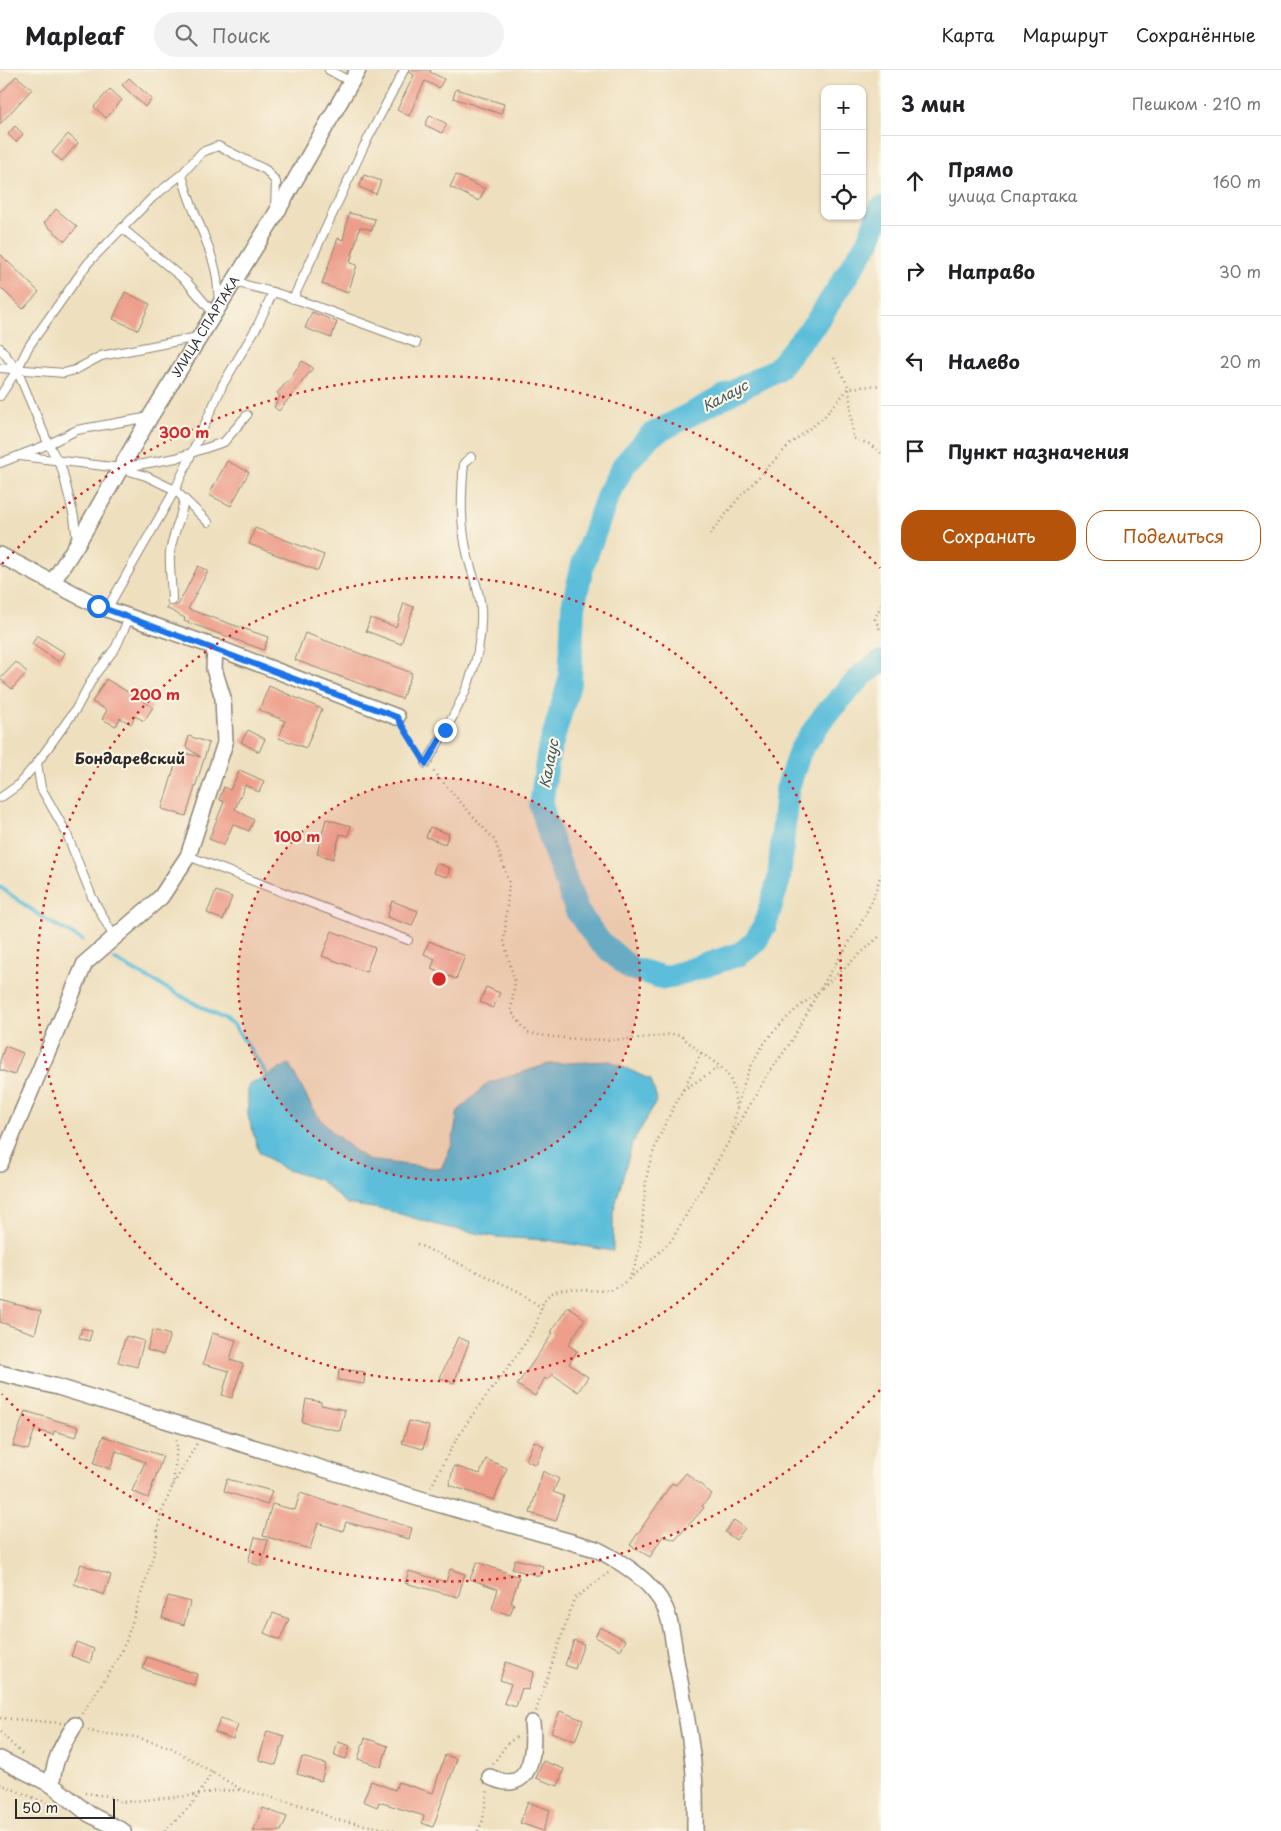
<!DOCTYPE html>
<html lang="ru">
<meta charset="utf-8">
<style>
:root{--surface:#fff;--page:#f2f2f2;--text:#202124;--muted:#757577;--line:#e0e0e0;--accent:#b45309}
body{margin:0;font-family:"Playpen Sans",sans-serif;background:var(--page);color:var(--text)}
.controls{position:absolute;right:15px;top:15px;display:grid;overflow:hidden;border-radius:10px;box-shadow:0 1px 4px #0004}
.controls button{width:45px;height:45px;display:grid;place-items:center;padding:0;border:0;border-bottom:1px solid var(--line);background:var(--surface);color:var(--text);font:25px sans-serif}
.scale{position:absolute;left:15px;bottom:12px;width:100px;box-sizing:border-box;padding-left:5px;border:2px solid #2b2b2b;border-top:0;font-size:14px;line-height:18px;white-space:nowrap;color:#2b2b2b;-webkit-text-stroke:4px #fcf5e5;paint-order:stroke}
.stop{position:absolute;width:15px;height:15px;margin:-11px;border:4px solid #1a73e8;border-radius:50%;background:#fff}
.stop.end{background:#1a73e8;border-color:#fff;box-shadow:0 1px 5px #0008}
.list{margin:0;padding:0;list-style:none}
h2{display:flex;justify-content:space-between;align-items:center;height:65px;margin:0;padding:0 20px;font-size:21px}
h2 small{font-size:16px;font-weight:400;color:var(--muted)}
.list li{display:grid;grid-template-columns:32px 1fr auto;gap:15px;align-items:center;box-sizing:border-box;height:90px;padding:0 20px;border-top:1px solid var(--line)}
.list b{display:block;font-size:19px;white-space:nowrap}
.list p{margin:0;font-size:16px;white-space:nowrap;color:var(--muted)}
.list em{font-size:16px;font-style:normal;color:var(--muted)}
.actions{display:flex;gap:10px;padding:15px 20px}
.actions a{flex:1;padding:11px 0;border:1px solid var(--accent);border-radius:20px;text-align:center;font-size:18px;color:var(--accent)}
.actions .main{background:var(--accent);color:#fff}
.icon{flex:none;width:28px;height:28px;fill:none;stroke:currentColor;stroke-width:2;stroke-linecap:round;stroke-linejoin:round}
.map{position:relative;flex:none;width:881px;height:1761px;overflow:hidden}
header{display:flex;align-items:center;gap:30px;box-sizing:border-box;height:70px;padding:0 25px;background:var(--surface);border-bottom:1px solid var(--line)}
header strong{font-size:24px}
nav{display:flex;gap:28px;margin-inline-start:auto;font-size:18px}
.search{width:350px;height:45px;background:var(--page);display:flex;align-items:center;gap:12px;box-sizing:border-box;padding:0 18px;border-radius:28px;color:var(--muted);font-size:19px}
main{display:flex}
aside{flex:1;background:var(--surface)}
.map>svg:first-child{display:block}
.water{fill:#5bbeda;stroke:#437482}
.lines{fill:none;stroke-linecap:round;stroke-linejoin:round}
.stream{stroke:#5bbeda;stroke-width:4}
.river{stroke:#5bbeda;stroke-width:24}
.building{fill:#ed9f8b}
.lane-casing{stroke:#8c8574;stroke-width:10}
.street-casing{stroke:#8c8574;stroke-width:18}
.path{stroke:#8c8574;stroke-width:2.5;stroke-dasharray:1 4;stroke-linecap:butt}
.lane{stroke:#fff;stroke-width:8}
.street{stroke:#fff;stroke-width:15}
.route{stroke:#1a73e8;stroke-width:6}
.ring{fill:none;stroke:#d62828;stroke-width:2.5;stroke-dasharray:2.5 5}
.labels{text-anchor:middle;stroke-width:4.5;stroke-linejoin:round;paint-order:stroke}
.street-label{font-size:12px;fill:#2b2b2b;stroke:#fcf5e5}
.water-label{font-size:14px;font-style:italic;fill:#395760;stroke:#fcf5e5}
.quarter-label{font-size:15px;font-weight:bold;fill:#2b2b2b;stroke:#fcf5e5}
.centre{fill:#d62828;stroke:#fcf5e5;stroke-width:2.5}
.ring-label{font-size:15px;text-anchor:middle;font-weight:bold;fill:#d62828;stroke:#fcf5e5;stroke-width:4.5;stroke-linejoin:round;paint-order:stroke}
</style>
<header>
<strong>Mapleaf</strong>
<div class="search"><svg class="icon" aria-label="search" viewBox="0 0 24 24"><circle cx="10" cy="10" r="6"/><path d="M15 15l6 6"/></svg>Поиск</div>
<nav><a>Карта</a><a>Маршрут</a><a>Сохранённые</a></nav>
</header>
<main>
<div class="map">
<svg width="881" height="1761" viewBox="0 0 881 1761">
<rect width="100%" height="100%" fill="#fcf5e5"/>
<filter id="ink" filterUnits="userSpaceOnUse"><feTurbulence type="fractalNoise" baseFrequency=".02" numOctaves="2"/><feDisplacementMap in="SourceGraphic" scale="10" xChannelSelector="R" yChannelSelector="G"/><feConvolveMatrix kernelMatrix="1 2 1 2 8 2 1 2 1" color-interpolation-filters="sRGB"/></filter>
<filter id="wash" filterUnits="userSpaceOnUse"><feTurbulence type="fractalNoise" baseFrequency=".0096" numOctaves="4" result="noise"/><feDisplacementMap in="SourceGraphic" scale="20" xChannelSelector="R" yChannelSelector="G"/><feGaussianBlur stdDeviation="1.12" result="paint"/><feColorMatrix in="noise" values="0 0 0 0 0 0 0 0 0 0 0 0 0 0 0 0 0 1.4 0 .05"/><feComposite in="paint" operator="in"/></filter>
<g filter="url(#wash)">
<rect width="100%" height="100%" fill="#eedfbe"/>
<path class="water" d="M610,991l41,19 6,20 -25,44 -19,69v38l-67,-11 -50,-3 -55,-11 -55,-16 -39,-6 -27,-24 -36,-11 -25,-17 -11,-36v-30l41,-22 25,47 19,22 34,27 74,9 11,-25 6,-33 30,-28 61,-19z"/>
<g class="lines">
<g class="stream">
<path d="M0,817l43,31 39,22"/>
<path d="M115,890l119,65 36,54"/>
</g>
<path class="river" d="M881,138l-13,34 -50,78 -41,49 -126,66 -27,30 -16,30 -25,69 -10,42 -3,74 -22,75 -7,50 13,44 23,62 22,30 31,27 35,10 75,-24 15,-12 10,-17 14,-46 8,-89 13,-39 24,-35 39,-42 18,-12"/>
</g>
<g id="blocks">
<g class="building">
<path d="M410,0h21l-1,2 14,7 -5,9 -14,-7 -16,35 -12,-6 17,-35 -5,-3z"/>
<path d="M16,6l16,13 -32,35v-30z"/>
<path d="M129,8l23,21 -7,8 -23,-22z"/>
<path d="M110,19l12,11 -16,18 -12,-11z"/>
<path d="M456,19l48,15 -3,10 -48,-16z"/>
<path d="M430,45l17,9 -5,9 -17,-8z"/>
<path d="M15,56l8,8 -7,8 -8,-8z"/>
<path d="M68,64l10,9 -16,18 -10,-8z"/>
<path d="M364,105l17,6 -5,13 -17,-7z"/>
<path d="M456,105l29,14 -6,12 -29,-14z"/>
<path d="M56,139l21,18 -12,14 -21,-18z"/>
<path d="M349,143l26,6 -3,11 -12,-3 -10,36 7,2 -9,28 -26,-9 16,-46 5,2z"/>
<path d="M0,184l39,38 -16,17 -23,-22z"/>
<path d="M125,222l25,12 -12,26 -25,-11z"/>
<path d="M312,242l25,10 -6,16 -26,-10z"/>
<path d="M302,291l11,7 -34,43 -5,-4 6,-11 -3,-3 10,-11 1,1z"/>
<path d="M227,391l22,11 -18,34 -22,-11z"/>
<path d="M255,458l69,27 -6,16 -69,-27z"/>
<path d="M198,496l10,5 -20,38 80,28 -4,13 -80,-29 1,-3 -19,-10 2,-3h10z"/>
<path d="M404,533l10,4 -13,37 -35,-13 4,-13 26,9z"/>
<path d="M305,563l107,40 -10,26 -107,-39z"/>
<path d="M37,565l28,18 -6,9 -27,-18z"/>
<path d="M16,592l11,10 -15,17 -12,-10z"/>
<path d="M106,609l47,28 -9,14 -9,-5 -4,8 -11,-6 -4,8 -14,-7 5,-9 -15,-8z"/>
<path d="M269,616l53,23 -16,39 -27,-10 6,-17 -26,-11z"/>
<path d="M248,660l17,9 -6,13 -18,-10z"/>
<path d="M189,666l20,7 -23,73 -24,-7 17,-57 22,5 -15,-10z"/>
<path d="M240,700l24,11 -5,11 -14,-7 -10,24 19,11 -5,11 -16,-7 -9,21 -15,-6 15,-37 -5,-3 5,-12 6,3z"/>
<path d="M326,749l25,7 -3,10 -8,-2 -7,25 -16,-5z"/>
<path d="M430,757l19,7 -4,10 -19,-7z"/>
<path d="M436,793l14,5 -3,9 -14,-4z"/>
<path d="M216,821l16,6 -9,23 -16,-7z"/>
<path d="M392,831l26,10 -6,15 -25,-9z"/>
<path d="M332,861l43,17 -9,24 -44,-16z"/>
<path d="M429,871l36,15 -9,23 -25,-10 4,-10 -11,-5z"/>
<path d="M486,917l14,6 -7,15 -13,-6z"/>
<path d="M5,976l18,7 -9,22 -14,-5v-9z"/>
<path d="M0,1230l41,11 -6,23 -35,-12z"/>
<path d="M568,1237l17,12 -17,26 9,6 -8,13 19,13 -10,15 -26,-18 -4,6 -3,-2 -10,18 -18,-11 36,-52 -2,-1z"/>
<path d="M82,1258l10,3 -3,10 -10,-3z"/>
<path d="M153,1260l17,5 -7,20 -16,-5z"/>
<path d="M212,1263l24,7 -6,20 13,4 -11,34 -10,-3 7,-24 -26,-7z"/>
<path d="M126,1266l18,5 -7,26 -19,-5z"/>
<path d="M458,1267l11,5 -15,41 -14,-5z"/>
<path d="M339,1299l26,3 -1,12 -26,-4z"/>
<path d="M306,1329l15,3v3l24,5 -5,21 -38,-9z"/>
<path d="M25,1341l54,16 -3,10 -22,-6 -1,4 -18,-6 -7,21 -15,-4z"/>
<path d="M409,1351l20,5 -6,23 -21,-6z"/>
<path d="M103,1366l60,20 -15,42 -16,-7 13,-29 -29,-11 -6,18 -16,-6z"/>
<path d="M534,1371l10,5 -8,19 -10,-5z"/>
<path d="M486,1389l21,9 -13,32 -45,-15 5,-19 26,8z"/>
<path d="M543,1401l16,8 -6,13 11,4 -8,25 -26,-8z"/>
<path d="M686,1403l26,21 -10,12 2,2 -29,32 -12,-4 -13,21 -20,-12 42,-62 4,2z"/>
<path d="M227,1409l45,12 -5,14 -43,-14z"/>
<path d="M300,1423l112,35 -3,11 -63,-17 -3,9 -25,-8 -8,26 -47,-13 9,-32 23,6z"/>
<path d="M734,1450l11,8 -9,12 -11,-8z"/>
<path d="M255,1467l13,3 -7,26 -13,-4z"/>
<path d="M515,1489l28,7 -3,10 -28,-7z"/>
<path d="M477,1492l42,15 -8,26 3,1 -4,11 -18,-6 6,-20 -28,-10z"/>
<path d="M81,1494l30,11 -7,20 -30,-11z"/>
<path d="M450,1499l15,5 -7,23 -53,-14 4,-12 37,11z"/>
<path d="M168,1526l22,6 -6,23 -22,-7z"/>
<path d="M273,1543l16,6 -9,21 -16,-7z"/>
<path d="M600,1557l26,13 -5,10 -26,-13z"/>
<path d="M574,1570l10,4 -9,25 -10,-4z"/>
<path d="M76,1572l18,7 -4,14 -19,-7z"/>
<path d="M147,1587l50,17 -3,11 -51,-16z"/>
<path d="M506,1592l28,10 -6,18 -6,-2 -6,19 -12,-4 7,-19 -11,-4z"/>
<path d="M560,1641l23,9 -8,21 -24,-9z"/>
<path d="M221,1648l17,7 -5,14 -18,-7z"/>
<path d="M267,1661l18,5 -9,29 -17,-5z"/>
<path d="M365,1668l23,8 -7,21 -23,-8z"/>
<path d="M338,1672l12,4 -4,13 -12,-4z"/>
<path d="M445,1685l12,4 -24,68 -11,-4 2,-7 -45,-14 -2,5 -14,-6 8,-20 24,9 3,-8 35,11z"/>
<path d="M302,1687l24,7 -5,17 -24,-7z"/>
<path d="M543,1691l21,8 -6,17 -22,-8z"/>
<path d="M528,1732l22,8 -7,21 -23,-8z"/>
<path d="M263,1738l24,9 -6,14h-28z"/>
</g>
</g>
</g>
<g filter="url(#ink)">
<use href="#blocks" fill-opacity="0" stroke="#8c8574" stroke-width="1"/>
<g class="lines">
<defs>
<g id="lane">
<path d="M329,0l22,12"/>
<path d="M182,104c7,34 27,64 34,99 2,10 2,20 3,30"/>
<path d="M122,158l65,54 27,32"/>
<path d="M273,222l34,11 109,40"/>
<path d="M293,229l71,-153 40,-76"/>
<path d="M0,278l17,22 31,73 14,26 12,48 3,23"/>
<path d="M0,298l64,5 11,-3 26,-14 97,-19"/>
<path d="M0,326l17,-26 12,-24 59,-83 65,-66 29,-23 20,-22 16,-6 48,24 10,12 -1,26"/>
<path d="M20,386l101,12 55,-10 48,-16 23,-27"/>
<path d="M0,393l49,-19 28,-14 73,-13"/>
<path d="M123,399l23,7 29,14 33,32"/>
<path d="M172,531c0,-16 -3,-32 -2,-48 2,-19 12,-35 14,-54"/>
<path d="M107,539l68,-119 48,-106 35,-59 15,-33 -39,-10"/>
<path d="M426,694c29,-50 58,-94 55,-155 -1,-18 -9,-34 -13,-52 -8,-31 -7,-62 -4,-94l7,-6"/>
<path d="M0,728l17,-12 20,-23"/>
<path d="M188,786l220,84"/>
<path d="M114,867l-22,-40 -26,-65 -25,-44 -4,-25 39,-54 18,-33 22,-29 13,-29"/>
</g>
<g id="street">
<path d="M0,485l98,51 117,41 182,70"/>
<path id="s1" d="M52,513l25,-39 73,-127 124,-200 84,-147"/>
<path d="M0,1094l85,-201 76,-66 27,-41 37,-113 -2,-45 -9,-29 1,-22"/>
<path d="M0,1303l58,14 366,113 172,49c26,13 55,31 69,59 7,15 8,35 11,52 7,37 15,76 18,114 2,18 1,38 1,57"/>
<path d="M0,1689l52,26 37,29 34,17"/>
<path d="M490,1707c41,20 45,-24 42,-54"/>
<path d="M52,1715c1,-24 10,-40 23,-60"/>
</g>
</defs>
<use href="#lane" class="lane-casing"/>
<use href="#street" class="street-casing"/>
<g class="path">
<path d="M834,288l15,30 4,50 16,6 12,9"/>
<path d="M710,464l28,-35 52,-55 33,-26 26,-30 32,-3"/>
<path d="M881,535l-6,14 6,13"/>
<path d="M404,658l16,27"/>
<path d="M822,918l59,-53"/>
<path d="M701,983c27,18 32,22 35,54"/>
<path d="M683,1020l38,-24"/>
<path d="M732,1063c12,-69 30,-99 86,-141"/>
<path d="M417,1174l101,47 24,17"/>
<path d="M629,1209l15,-12 27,-26 97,-167 23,-32 28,-51 41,-66 13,-26 8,-25"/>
<path d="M173,1416l4,-41 -2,-8"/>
<path d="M431,1417c9,-17 18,-36 29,-53 22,-36 52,-68 74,-105 5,-9 6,-24 12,-31 22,-23 58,7 81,-18 17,-18 15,-75 19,-99 7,-47 37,-85 55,-128l-21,-18 -8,-1c-53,8 -92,8 -144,-1l-17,-22 4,-29 -11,-40 5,-59 -14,-42 -62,-70"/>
<path d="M536,1641l38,-112 37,-28"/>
<path d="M82,1644l33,-50 11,-23 27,-84 8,-43 12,-29 24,-42"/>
<path d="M0,1648l61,5"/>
<path d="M88,1660l10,3 38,4 34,10 72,43 66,17 26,12 62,12"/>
<path d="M0,1662l23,23"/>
<path d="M493,1694l14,-20 12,-9"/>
<path d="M0,1714l54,22"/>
<path d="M85,1723l22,3 15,6 76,-7 16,-4 26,-1"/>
<path d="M165,1761l29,-29 19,-31"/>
<path d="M478,1761l5,-11 5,-31"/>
</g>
<use href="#lane" class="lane"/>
<use href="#street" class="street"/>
</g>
</g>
<g class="lines" filter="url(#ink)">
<path class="route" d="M98,536l299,111 29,47 19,-34"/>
</g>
<circle cx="439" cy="909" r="201" fill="#d62828" fill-opacity=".12"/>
<g class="ring">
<circle cx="439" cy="909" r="201"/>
<circle cx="439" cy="909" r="402"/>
<path d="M880 1320A603 603 0 0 1 2 1324M2 494A603 603 0 0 1 880 498"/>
</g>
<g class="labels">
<g class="street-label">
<text dy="4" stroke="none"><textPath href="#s1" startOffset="299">УЛИЦА СПАРТАКА</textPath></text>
</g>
<g class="water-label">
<text transform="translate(725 326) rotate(-28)" y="5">Калаус</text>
<text transform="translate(549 694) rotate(-79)" y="5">Калаус</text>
</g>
<g class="quarter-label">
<text x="130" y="694">Бондаревский</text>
</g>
</g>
<circle cx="439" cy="909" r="8" class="centre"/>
<g class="ring-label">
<text x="184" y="368">300 m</text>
<text x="155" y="630">200 m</text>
<text x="297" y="772">100 m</text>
</g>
</svg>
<div class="controls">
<button>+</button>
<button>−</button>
<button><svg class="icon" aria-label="locate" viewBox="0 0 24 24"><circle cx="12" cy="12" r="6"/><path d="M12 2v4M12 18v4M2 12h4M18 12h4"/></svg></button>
</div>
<div class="scale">50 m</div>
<div class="stop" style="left:98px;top:536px"></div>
<div class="stop end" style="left:445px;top:660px"></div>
</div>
<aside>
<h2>3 мин<small>Пешком · 210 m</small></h2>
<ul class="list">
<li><svg class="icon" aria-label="ahead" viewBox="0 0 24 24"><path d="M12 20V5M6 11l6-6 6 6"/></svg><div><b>Прямо</b><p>улица Спартака</p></div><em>160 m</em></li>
<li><svg class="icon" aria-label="right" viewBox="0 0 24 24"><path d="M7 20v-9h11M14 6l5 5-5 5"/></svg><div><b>Направо</b></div><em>30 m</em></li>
<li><svg class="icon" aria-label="left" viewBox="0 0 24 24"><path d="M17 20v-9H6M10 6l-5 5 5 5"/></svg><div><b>Налево</b></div><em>20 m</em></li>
<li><svg class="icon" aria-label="arrive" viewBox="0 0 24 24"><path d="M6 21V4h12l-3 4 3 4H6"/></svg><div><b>Пункт назначения</b></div></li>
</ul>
<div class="actions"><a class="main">Сохранить</a><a>Поделиться</a></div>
</aside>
</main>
